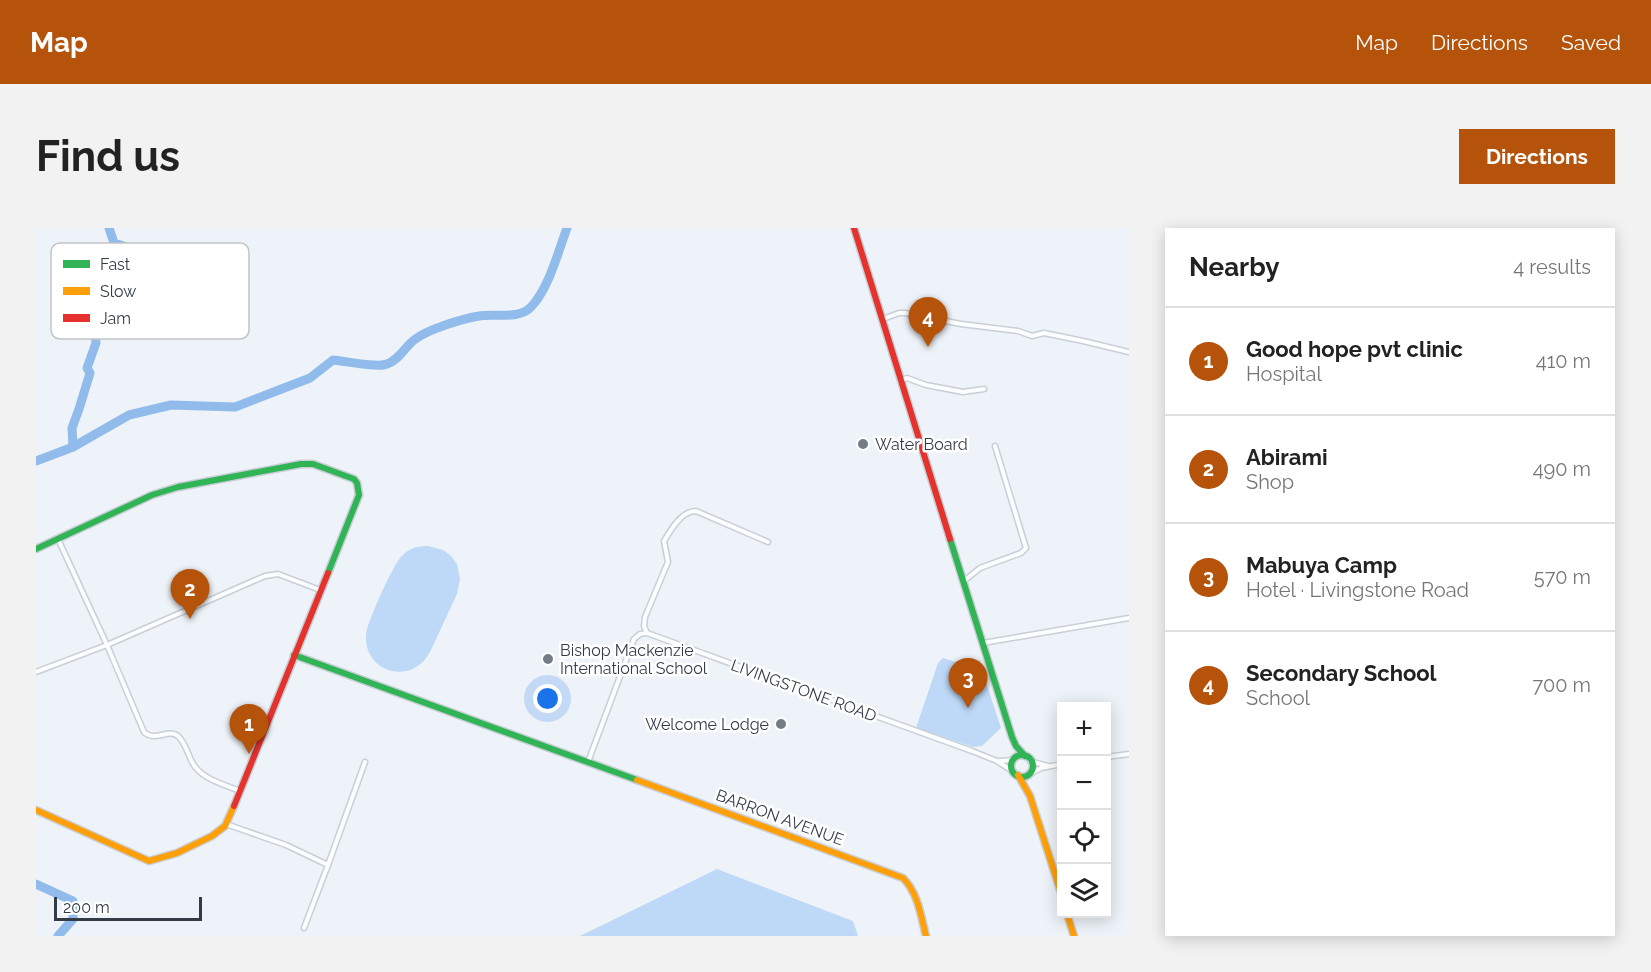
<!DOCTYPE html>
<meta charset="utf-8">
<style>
:root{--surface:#fff;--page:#f2f2f2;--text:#222;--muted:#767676;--line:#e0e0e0;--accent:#b45309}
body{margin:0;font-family:Raleway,sans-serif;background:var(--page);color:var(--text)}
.controls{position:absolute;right:18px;bottom:18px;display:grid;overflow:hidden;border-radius:0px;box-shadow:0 3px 15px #0003}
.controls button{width:54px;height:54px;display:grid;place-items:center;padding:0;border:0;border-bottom:2px solid var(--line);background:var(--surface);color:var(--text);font:30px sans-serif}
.scale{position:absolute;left:18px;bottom:15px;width:148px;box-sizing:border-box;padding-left:6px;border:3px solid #333c46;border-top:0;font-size:16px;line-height:21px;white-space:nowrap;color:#333c46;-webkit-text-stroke:4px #fff;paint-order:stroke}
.you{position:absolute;left:512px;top:471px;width:21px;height:21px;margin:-15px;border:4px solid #fff;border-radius:50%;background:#1a73e8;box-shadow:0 0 0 9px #1a73e833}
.badge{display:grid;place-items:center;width:39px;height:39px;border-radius:50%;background:var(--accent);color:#fff;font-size:20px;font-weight:700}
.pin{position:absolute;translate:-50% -50px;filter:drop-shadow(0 2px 3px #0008)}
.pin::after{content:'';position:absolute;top:32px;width:21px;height:18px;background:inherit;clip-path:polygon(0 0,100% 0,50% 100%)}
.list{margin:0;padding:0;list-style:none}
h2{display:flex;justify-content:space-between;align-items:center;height:78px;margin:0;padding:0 24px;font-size:26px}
h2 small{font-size:20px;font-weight:400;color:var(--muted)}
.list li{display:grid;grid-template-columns:39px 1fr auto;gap:18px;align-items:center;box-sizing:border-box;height:108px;padding:0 24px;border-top:2px solid var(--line)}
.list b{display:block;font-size:22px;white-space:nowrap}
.list p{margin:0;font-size:20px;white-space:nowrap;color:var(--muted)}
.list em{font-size:20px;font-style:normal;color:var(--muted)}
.icon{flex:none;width:33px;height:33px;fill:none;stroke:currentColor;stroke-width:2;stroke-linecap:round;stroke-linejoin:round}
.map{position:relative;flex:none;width:1093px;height:708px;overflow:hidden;border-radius:0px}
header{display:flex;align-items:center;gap:36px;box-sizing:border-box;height:84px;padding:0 30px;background:var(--accent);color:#fff}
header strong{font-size:28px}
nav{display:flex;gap:33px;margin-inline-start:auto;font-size:21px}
.intro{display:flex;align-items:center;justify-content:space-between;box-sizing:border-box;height:144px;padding:0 36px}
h1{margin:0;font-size:42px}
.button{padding:15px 27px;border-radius:0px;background:var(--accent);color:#fff;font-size:21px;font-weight:700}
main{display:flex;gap:36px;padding:0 36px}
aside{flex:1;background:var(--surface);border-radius:0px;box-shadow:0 3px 15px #0003}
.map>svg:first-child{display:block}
.green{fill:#bed9f7}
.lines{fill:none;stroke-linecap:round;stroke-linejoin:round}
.river{stroke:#90bbeb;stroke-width:9}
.street-casing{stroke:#c9cfd7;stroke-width:7}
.fast-casing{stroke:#c9cfd7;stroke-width:9}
.slow-casing{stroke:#c9cfd7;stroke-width:9}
.jam-casing{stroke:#c9cfd7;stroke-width:9}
.street{stroke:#fcfdfe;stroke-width:4}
.fast{stroke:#30b455;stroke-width:6}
.slow{stroke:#ff9f0a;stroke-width:6}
.jam{stroke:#e5322d;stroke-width:6}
.poi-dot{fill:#747c85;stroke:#fff;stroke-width:2}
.labels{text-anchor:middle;stroke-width:5;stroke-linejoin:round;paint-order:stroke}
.poi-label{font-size:16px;fill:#333c46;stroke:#fff;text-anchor:start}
.street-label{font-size:16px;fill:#333c46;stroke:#fff}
.key{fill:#fff;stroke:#c2c4c8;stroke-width:1.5}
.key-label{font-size:16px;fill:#333c46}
</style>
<header>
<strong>Map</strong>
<nav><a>Map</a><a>Directions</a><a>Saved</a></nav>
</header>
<div class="intro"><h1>Find us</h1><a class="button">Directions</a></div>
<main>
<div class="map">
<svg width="1093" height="708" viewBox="0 0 1093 708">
<rect width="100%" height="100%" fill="#eef3f9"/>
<g class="green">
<path d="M392,318l15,4 8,6 6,8 3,15 -3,15 -27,58c-20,37 -72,18 -63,-23 5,-16 25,-63 35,-73 7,-8 16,-10 26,-10z"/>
<path d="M907,430l39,12 19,58 -19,18 -9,1 -57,-19 22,-65z"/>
<path d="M681,641l136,52 5,15h-278z"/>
</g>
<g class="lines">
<g class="river">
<path d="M37,219l-1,-19 7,-19 11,-36 -3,-5 9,-25 -2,-19 -5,-17 3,-3 6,3h7l21,-11 7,-7 4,-16 -4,-8 2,-9 -5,-8 -16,-5 -5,-15"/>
<path d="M0,233l37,-14 56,-32 42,-10 64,2 75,-29 23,-18c12,1 44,8 54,4 12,-4 18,-17 27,-24 14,-11 48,-21 65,-24 15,-3 40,4 52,-9 18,-19 27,-55 36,-79"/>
<path d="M0,656l37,17v18l-15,17"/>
</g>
<defs>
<g id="street">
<path d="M847,91l16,-6h6l56,11 57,7 14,5 12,-3 39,8 46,11"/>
<path d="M865,152l6,-2 19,7 37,7 21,-3"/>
<path d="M22,311l49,106 37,87c12,11 25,-5 35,5 6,6 9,17 13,25 9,17 31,22 48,29"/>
<path d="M928,353l16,-13 41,-15 5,-5 -31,-102"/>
<path d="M611,405l-3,-7 1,-9 23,-55 -4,-21c7,-11 17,-30 32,-30l72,31"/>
<path d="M947,415l146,-25"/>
<path d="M0,444l71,-27 158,-69 13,-2 42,16"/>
<path d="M1070,529l23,-3"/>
<path d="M964,533l13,-1"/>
<path d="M994,533l18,5"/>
<path d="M552,534l46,-123 6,-5 7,-1 325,118 25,10 17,11"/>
<path d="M996,545l9,-5 21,-4"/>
<path d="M190,596l60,21 42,20 -24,63"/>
<path d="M292,637l37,-103"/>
</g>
<g id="fast">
<path d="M914,311l62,198 4,9 9,10"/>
<path d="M0,321l116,-54 26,-8 123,-23h12l41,15 3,4 2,12 -31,78"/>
<path d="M258,427l343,125"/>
<circle cx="986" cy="538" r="11"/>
</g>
<g id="slow">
<path d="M982,547l12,21 32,100"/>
<path d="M601,552l266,98c15,15 18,38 23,58"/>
<path d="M0,582l113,51 28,-8 35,-17 13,-10 9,-20"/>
<path d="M1031,686l7,22"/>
</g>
<g id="jam">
<path d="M818,0l96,311"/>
<path d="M198,578l94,-233"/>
</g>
</defs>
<use href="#street" class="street-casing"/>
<use href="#fast" class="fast-casing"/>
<use href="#slow" class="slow-casing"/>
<use href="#jam" class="jam-casing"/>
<use href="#street" class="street"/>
<use href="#fast" class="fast"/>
<use href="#slow" class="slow"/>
<use href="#jam" class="jam"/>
</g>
<g class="poi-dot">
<circle cx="827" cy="216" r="6"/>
<circle cx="512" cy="431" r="6"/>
<circle cx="745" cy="496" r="6"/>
</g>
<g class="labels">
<g class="poi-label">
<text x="839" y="222">Water Board</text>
<text x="524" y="428">Bishop Mackenzie<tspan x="524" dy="18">International School</tspan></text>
<text x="733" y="502" text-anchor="end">Welcome Lodge</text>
</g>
<g class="street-label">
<text transform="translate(768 462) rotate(20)" y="6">LIVINGSTONE ROAD</text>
<text transform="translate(744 589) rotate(20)" y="6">BARRON AVENUE</text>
</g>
</g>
<rect x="15" y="15" width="198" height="96" rx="9" class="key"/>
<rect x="27" y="32" width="27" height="8" fill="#30b455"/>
<rect x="27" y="59" width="27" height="8" fill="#ff9f0a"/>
<rect x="27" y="86" width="27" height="8" fill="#e5322d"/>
<g class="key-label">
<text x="64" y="42">Fast</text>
<text x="64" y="69">Slow</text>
<text x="64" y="96">Jam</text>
</g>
</svg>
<div class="controls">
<button>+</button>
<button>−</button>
<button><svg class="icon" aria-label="locate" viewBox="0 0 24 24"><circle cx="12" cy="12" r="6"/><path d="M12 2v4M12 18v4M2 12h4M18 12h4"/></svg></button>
<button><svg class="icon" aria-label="layers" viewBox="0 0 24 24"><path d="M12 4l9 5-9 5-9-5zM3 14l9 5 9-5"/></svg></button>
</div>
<div class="scale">200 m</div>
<div class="you"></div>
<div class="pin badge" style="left:213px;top:526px">1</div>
<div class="pin badge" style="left:154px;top:391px">2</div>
<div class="pin badge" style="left:932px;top:480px">3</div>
<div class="pin badge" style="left:892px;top:119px">4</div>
</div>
<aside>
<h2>Nearby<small>4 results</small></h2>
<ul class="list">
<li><span class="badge">1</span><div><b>Good hope pvt clinic</b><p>Hospital</p></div><em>410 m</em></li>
<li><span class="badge">2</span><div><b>Abirami</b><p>Shop</p></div><em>490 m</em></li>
<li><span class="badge">3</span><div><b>Mabuya Camp</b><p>Hotel · Livingstone Road</p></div><em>570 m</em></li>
<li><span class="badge">4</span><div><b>Secondary School</b><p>School</p></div><em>700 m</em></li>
</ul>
</aside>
</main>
